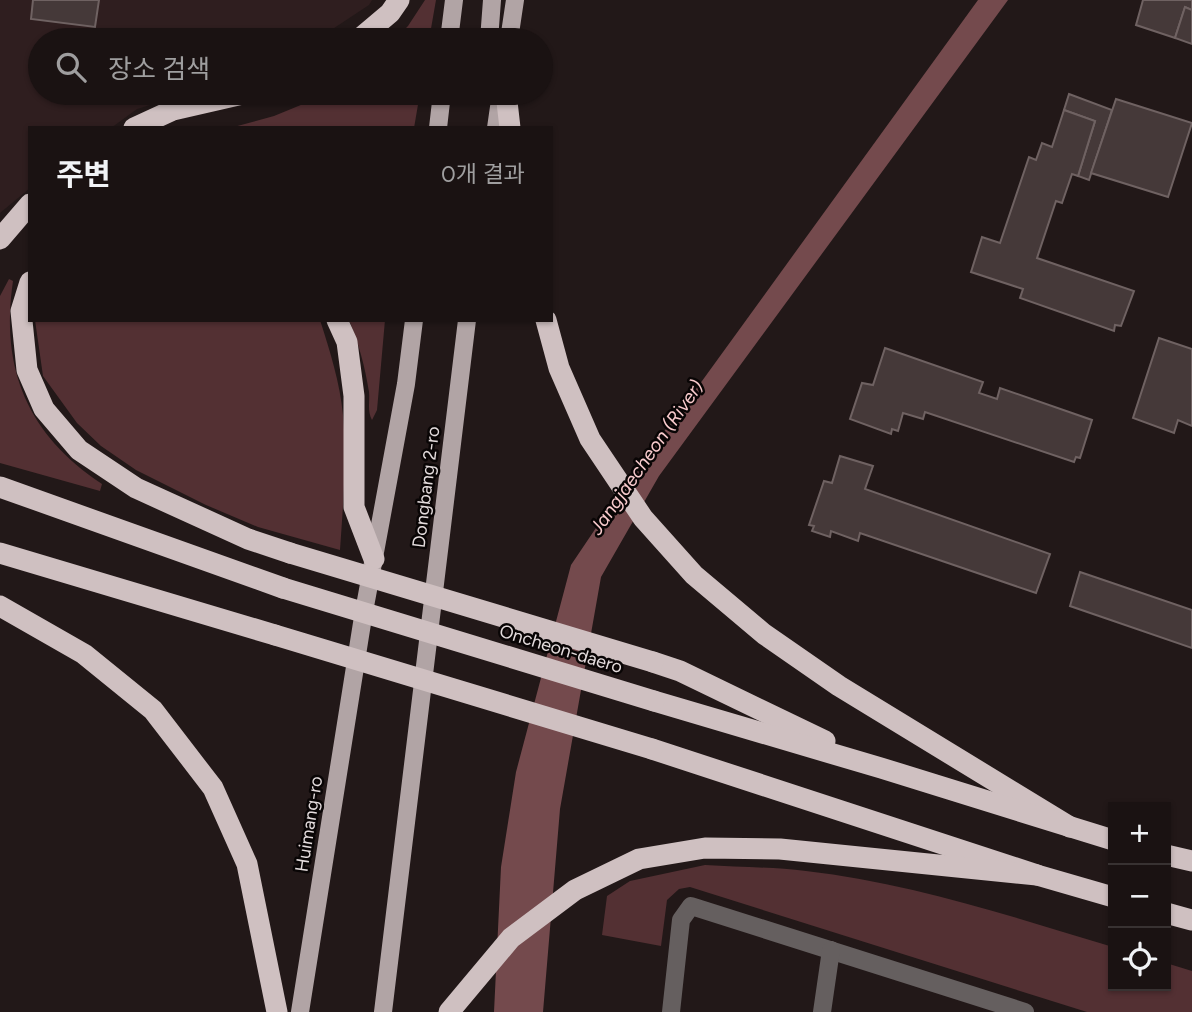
<!DOCTYPE html>
<html lang="ko">
<meta charset="utf-8">
<style>
:root{--surface:#1a1212;--page:#272020;--text:#f1f3f6;--muted:#9f9e9f;--line:#383232}
body{margin:0;font-family:Figtree,"Noto Sans KR",sans-serif;background:var(--page);color:var(--text)}
.controls{position:absolute;right:21px;bottom:21px;display:grid;overflow:hidden;border-radius:0px;box-shadow:0 2px 5px #0004}
.controls button{width:63px;height:63px;display:grid;place-items:center;padding:0;border:0;border-bottom:2px solid var(--line);background:var(--surface);color:var(--text);font:35px sans-serif}
.list{margin:0;padding:0;list-style:none}
h2{display:flex;justify-content:space-between;align-items:center;height:91px;margin:0;padding:0 28px;font-size:30px}
h2 small{font-size:23px;font-weight:400;color:var(--muted)}
.icon{flex:none;width:38px;height:38px;fill:none;stroke:currentColor;stroke-width:2;stroke-linecap:round;stroke-linejoin:round}
.map{position:relative;flex:none;width:1192px;height:1012px;overflow:hidden}
.search{position:absolute;background:var(--surface);box-shadow:0 2px 5px #0004;left:28px;top:28px;width:525px;height:77px;display:flex;align-items:center;gap:18px;box-sizing:border-box;padding:0 24px;border-radius:38px;color:var(--muted);font-size:26px}
.panel{position:absolute;background:var(--surface);box-shadow:0 2px 5px #0004;left:28px;top:126px;width:525px;height:196px;border-radius:0px}
.map>svg:first-child{display:block}
.built{fill:#2f1e1f}
.green{fill:#533033}
.water{fill:#744a4d}
.building{fill:#453939;stroke:#6f6262;stroke-width:2}
.lines{fill:none;stroke-linecap:round;stroke-linejoin:round}
.minor{stroke:#655f5f;stroke-width:18}
.major{stroke:#b1a4a5;stroke-width:18}
.highway{stroke:#cfc0c1;stroke-width:21}
.highway-bridge{stroke:#cfc0c1;stroke-width:21}
.labels{text-anchor:middle;stroke-width:5;stroke-linejoin:round;paint-order:stroke}
.street-label{font-size:18px;fill:#e4dcdd;stroke:#090505}
.water-label{font-size:19px;font-style:italic;fill:#f9cbcd;stroke:#090505}
</style>
<div class="map">
<svg width="1192" height="1012" viewBox="0 0 1192 1012">
<rect width="100%" height="100%" fill="#221818"/>
<path class="built" d="M0,0h372l-3,5 -53,35h-276v53h151l-54,16 -26,19h-81v60l-30,25z"/>
<g class="green">
<path d="M425,0h11l-7,40h-35l14,-14z"/>
<path d="M330,93h90l-6,35h-184l44,-12z"/>
<path d="M9,279l4,2c-13,88 15,154 89,203l-2,7 -100,-28v-167z"/>
<path d="M35,320h285c10,31 20,63 23,95 4,44 0,91 -3,135l-82,-23 -52,-22 -70,-35 -35,-24 -24,-23 -34,-47z"/>
<path d="M349,320h36l-8,90 -5,10c-5,-9 -2,-19 -3,-28 -4,-25 -10,-48 -20,-72z"/>
<path d="M705,865c33,2 68,2 101,6 105,12 207,46 307,76v39h53v-23l26,8v41h-105l-397,-125 -11,2 -12,11 -6,46 -59,-11 5,-39 23,-15z"/>
</g>
<path class="water" d="M978,0h30l-349,476 -58,101 -41,232 -17,203h-49l7,-145 15,-95 55,-207 62,-92 69,-92z"/>
<g class="building">
<path d="M33,0h66l-4,27 -64,-8z"/>
<path d="M1143,0h49v10l-7,-3 -10,31 -39,-13z"/>
<path d="M1185,7l7,3v34l-17,-6z"/>
<path d="M1069,94l43,16 -23,70 -11,-4 17,-55 -31,-11z"/>
<path d="M1116,99l76,24 -24,74 -77,-24z"/>
<path d="M1064,110l31,11 -17,55 -6,-2 -10,29 -6,-2 -19,57 97,33 -13,35 -6,-1 -1,6 -94,-33 3,-9 -52,-17 11,-35 18,6 29,-86 7,3 6,-17 10,4z"/>
<path d="M1159,338l33,11v77l-14,-6 -4,13 -41,-15z"/>
<path d="M885,348l98,34 -4,11 18,6 3,-11 92,32 -12,38 -4,-1 -2,5 -149,-50 -2,7 -20,-6 -5,18 -6,-2 -1,5 -41,-15 12,-36 11,2z"/>
<path d="M840,456l33,10 -8,23 185,65 -14,39 -176,-60 -2,8 -27,-10 -1,6 -18,-6 2,-5 -5,-1 15,-44 8,2z"/>
<path d="M1080,572l112,38v38l-122,-42z"/>
</g>
<g class="lines">
<g class="minor">
<path d="M671,1012l10,-92 10,-14 334,106"/>
<path d="M822,1012l9,-62"/>
</g>
<g class="major">
<path d="M449,40l5,-40"/>
<path d="M489,40l3,-40"/>
<path d="M509,40l6,-40"/>
<path d="M438,128l4,-35"/>
<path d="M496,128l5,-35"/>
<path d="M300,1012l63,-395 43,-233 8,-64"/>
<path d="M383,1012l84,-692"/>
</g>
<g class="highway">
<path d="M358,40l32,-27 9,-13"/>
<path d="M506,93l4,35"/>
<path d="M134,128l39,-18 74,-17"/>
<path d="M0,239l30,-35"/>
<path d="M30,282l-9,29 6,59 17,39 35,41 57,38 112,51 42,14"/>
<path d="M337,320l10,22 7,54v111l20,52"/>
<path d="M546,320l13,48 31,71 53,79 51,57 70,59 75,52 231,141"/>
<path d="M0,487l283,101"/>
<path d="M0,553l275,82"/>
<path d="M0,606l84,48 69,56 60,78 34,76 30,148"/>
<path d="M653,662l27,9 145,70"/>
<path d="M654,701l227,67 232,72"/>
<path d="M652,749l385,126 76,22"/>
<path d="M1166,855l26,6"/>
<path d="M1166,913l26,7"/>
<path d="M449,1012l62,-74 64,-48 64,-31 66,-11 75,1 257,26"/>
</g>
<g class="highway-bridge">
<path d="M290,553l363,109"/>
<path d="M283,588l371,113"/>
<path d="M275,635l377,114"/>
</g>
</g>
<g class="labels">
<g class="street-label">
<text transform="translate(426 487) rotate(-83)" y="6">Dongbang 2-ro</text>
<text transform="translate(561 649) rotate(17)" y="6">Oncheon-daero</text>
<text transform="translate(309 824) rotate(-81)" y="6">Huimang-ro</text>
</g>
<g class="water-label">
<text transform="translate(646 457) rotate(-55)" y="7">Jangjaecheon (River)</text>
</g>
</g>
</svg>
<div class="controls">
<button>+</button>
<button>−</button>
<button><svg class="icon" aria-label="locate" viewBox="0 0 24 24"><circle cx="12" cy="12" r="6"/><path d="M12 2v4M12 18v4M2 12h4M18 12h4"/></svg></button>
</div>
<div class="search"><svg class="icon" aria-label="search" viewBox="0 0 24 24"><circle cx="10" cy="10" r="6"/><path d="M15 15l6 6"/></svg>장소 검색</div>
<section class="panel">
<h2>주변<small>0개 결과</small></h2>
<ul class="list">
</ul>
</section>
</div>
